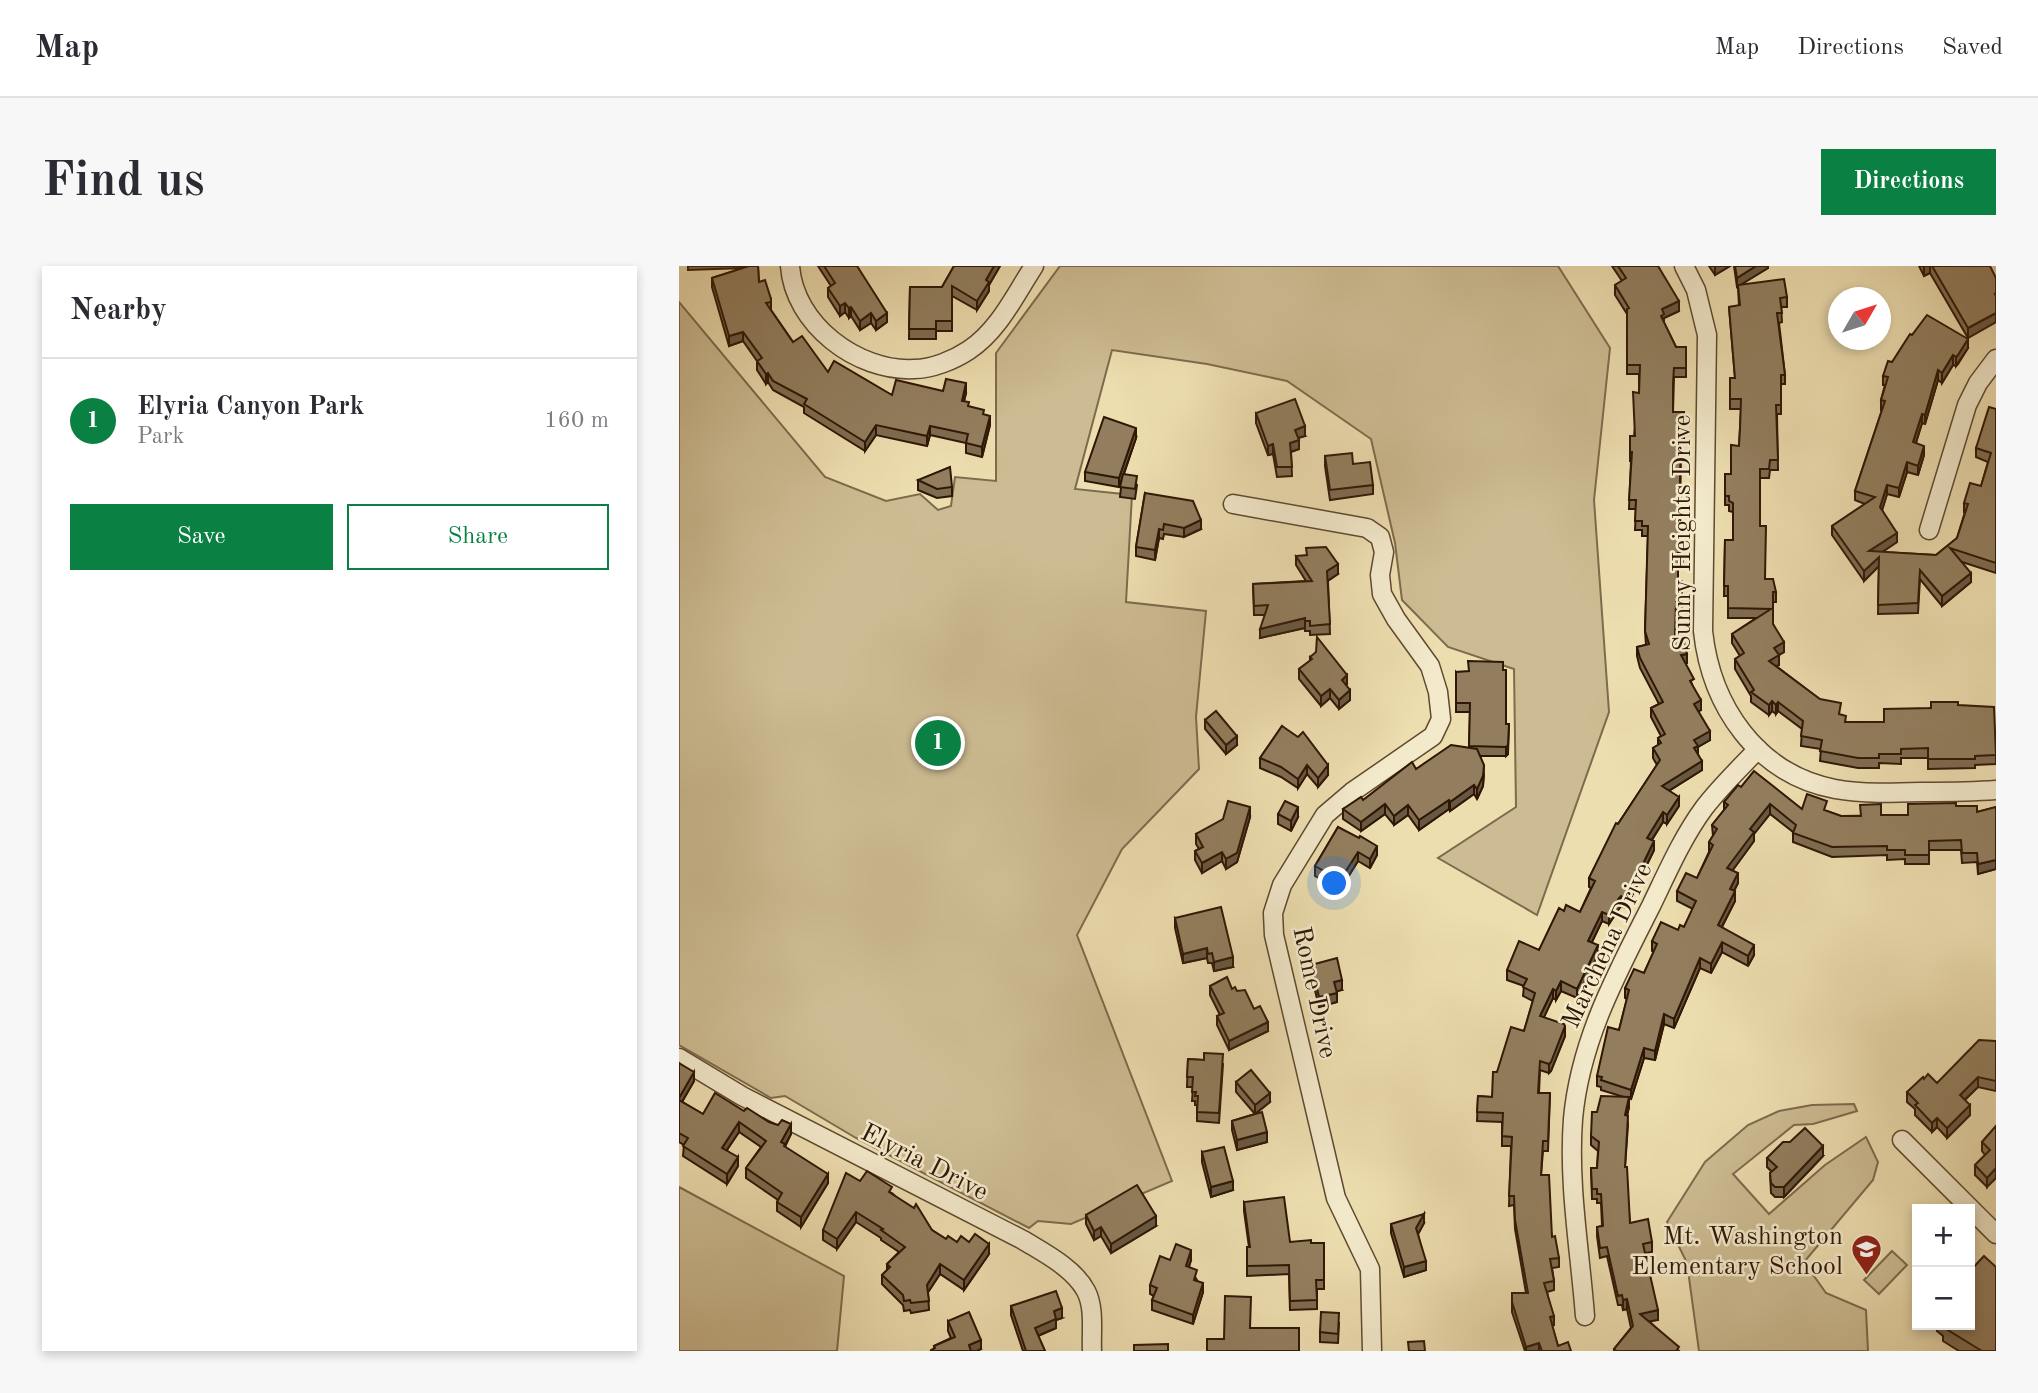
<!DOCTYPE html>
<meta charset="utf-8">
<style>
:root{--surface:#fff;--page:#f7f7f7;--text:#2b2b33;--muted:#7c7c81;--line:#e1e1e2;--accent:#0b8043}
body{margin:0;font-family:"Old Standard TT",serif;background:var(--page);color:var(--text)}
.controls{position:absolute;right:21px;bottom:21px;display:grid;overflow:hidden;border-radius:0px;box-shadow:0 4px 10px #0003}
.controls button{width:63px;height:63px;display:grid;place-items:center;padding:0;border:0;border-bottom:2px solid var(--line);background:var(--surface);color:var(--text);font:35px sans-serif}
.compass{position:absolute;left:1149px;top:21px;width:63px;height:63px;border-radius:50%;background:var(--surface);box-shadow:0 4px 10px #0003;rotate:51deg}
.you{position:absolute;left:656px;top:618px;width:24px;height:24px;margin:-18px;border:5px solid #fff;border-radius:50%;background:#1a73e8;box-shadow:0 0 0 10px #1a73e833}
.badge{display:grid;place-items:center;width:46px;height:46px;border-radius:50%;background:var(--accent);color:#fff;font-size:23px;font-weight:700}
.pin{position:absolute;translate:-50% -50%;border:4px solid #fff;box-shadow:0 2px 7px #0006}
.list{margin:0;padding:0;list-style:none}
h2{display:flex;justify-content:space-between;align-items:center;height:91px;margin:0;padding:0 28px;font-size:30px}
h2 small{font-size:23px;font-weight:400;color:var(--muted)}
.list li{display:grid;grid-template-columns:46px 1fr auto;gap:21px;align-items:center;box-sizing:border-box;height:126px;padding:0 28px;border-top:2px solid var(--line)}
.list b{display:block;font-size:26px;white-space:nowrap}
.list p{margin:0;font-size:23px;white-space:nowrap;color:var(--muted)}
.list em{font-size:23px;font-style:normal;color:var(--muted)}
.actions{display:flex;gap:14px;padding:21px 28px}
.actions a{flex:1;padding:16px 0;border:2px solid var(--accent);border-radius:0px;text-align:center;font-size:24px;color:var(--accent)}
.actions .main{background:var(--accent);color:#fff}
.map{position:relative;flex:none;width:1317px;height:1085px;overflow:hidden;border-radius:0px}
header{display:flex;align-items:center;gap:42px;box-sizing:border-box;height:98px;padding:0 35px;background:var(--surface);border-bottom:2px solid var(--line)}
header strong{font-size:33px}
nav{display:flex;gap:38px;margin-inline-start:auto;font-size:24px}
.intro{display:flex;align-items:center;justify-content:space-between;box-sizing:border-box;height:168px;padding:0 42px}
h1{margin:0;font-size:49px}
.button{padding:18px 32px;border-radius:0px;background:var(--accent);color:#fff;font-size:24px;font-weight:700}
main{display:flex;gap:42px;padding:0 42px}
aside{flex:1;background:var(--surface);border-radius:0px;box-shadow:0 4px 10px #0003}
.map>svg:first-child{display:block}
.green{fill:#cdbc93;stroke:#7e6a4c;stroke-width:2}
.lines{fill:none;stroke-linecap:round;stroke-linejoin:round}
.minor-casing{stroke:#5f4930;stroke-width:21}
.minor{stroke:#f3eacc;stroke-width:18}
.wall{fill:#7e6c51;stroke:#301705;stroke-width:2}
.shaded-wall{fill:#665842;stroke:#301705;stroke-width:2}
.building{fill:#927e5e;stroke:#301705;stroke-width:2}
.labels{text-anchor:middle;stroke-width:5;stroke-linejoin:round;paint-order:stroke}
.street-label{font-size:26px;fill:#301705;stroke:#f3eacc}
.poi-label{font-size:26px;fill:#301705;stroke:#f3eacc;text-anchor:end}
</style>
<header>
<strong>Map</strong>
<nav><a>Map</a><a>Directions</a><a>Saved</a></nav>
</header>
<div class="intro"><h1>Find us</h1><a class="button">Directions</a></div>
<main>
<aside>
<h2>Nearby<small></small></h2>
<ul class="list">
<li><span class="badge">1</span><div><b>Elyria Canyon Park</b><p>Park</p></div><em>160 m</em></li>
</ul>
<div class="actions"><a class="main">Save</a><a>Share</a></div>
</aside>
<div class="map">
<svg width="1317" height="1085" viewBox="0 0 1317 1085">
<rect width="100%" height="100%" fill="#eddeb0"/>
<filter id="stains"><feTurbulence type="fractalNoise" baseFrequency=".00286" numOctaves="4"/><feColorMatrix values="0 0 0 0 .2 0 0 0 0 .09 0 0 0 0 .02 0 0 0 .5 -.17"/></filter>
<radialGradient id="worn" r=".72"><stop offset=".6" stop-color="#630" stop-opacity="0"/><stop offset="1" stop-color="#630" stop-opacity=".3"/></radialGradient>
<g class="green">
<path d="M381,0h498l52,82 -16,152 15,212 -72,203 -99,-57 78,-51 -2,-138 -66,-22 -46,-47 -7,-57 -24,-104 -84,-58 -80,-17 -95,-14 -37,139 57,6 -6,107 80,9 -10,106 3,52 -77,80 -45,86 95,246 -101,43 -33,-3 -9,7 -173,-90 -71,-42 -14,2 -92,-53v-743l146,175 61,24 34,-7 18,16 13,-4 4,-29 41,4v-128z"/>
<path d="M1175,838l3,7 -44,13 -19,1 -61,49 36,40 56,-49 41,-28 12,25 -5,18 -69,82 22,31 40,17 2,41h-169l-12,-88 -20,-41 38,-60 43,-37 31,-14 33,-6z"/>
<path d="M0,921l165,89 -7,75h-158z"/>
<path d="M1213,985l15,14 -28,29 -15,-14z"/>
</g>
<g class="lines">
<defs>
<g id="minor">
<path d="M111,0c4,58 67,106 124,103 18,0 40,-9 55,-19 30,-20 46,-55 65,-84"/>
<path d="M1005,0l12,24 11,45 -4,296c8,75 54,143 132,158 28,5 57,4 86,3 25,0 50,0 75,-2"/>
<path d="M554,238l134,24 13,9 4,15 -4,23 2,19 14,25 34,47 8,26 3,27 -8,17 -81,56 -27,23 -43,70 -9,28 1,22 62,263 34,71 2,82"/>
<path d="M1250,264l38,-125 11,-22 18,-24"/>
<path d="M0,792l63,38 281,144c21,13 51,28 63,51 9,17 5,42 6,60"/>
<path d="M1223,874l94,94"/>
<path d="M906,1050c-5,-65 -17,-132 -12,-197 7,-78 43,-144 78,-213 16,-33 31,-68 53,-98 16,-21 36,-40 54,-59"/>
</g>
</defs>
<use href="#minor" class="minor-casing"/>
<use href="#minor" class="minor"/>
</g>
<g class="wall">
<path d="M9,0h70l1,16 12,17v11l22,32 35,30 64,23 51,-4 23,2 -2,8 5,6 15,8 6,10 -8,32 -16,-4v-10l-36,-8 -3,11 -51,-11 -11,16 -61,-38v-6l-31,-17 -5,-8 -2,2 -9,-14v-9l-14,-20 -14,5 -17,-59v-9l32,-10 -56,2z"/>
<path d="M139,0h39l30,56 -11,8 -5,-7 -11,7 -9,-14 -2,2 -4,-6 -5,4 -12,-19v-9l3,-2z"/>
<path d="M275,0h46l-11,19v6l-12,19 -25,-14v35h-16v8h-27l1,-52h32z"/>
<path d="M933,0h46l21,45 -15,7v5l12,24h10v30h-12l-1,35h11v29l-3,-1 -1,91h4l-1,31h-5v19h4v31h-6v23l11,28 -2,1 16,46 -3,1 12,29 -12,7v7l4,16 -33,21 10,15 -12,18 -4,-2 -11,18 2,10 -28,58 -5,-2 -2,2 -10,16 -7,-3 -10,21 6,13 -21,43 -16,-7 -5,9 -3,-2 -10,20 22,18 -14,35 -2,2 -9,-3 -1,23h11l-2,58h-5l-2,24 11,62 7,21v9l-7,1 2,13v9l-7,2 7,33 -2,1 6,20 13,5h-46l-13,-39v-19h14l-11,-64 -1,-24 -5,1 2,-60h-9v-24l-25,-1 1,-25 14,1 5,-25 27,-41 9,-30 -10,-5 1,-10 -17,-6v-10l32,-20 25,-39 16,1 11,-24 -2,-1v-9l29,-54 39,-59 -4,-7v-10l5,-3v-7l3,-2 -10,-19v-9l8,-4 -19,-36 -3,-12v-9l9,-2 -1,-14 3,-95h-6v-6h-7l1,-21h-7l2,-48h-1v-25h4l5,-43v-19h-12v-60l-12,-19v-10l7,-4z"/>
<path d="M1030,0h21l-15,9z"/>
<path d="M1055,0h34v2l-28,17 47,12v10h-6l1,15 -3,1 6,52v9h-4v30h-4l1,56h-8l-1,8h-9v48l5,53 11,13v10h-3v22l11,28 -5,3v10l-3,1 64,49 6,7h38l47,-14 27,-3 38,42v17l-21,1v3l-47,1v-11h-27v6l-22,-1v5h-21l-38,-7 1,-12 -20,-3 1,-17 -24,-18 -2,3 -4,-3 -3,4 -18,-13v-6l-16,-27v-10l5,-3 -8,-13v-9l24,-16h-28v-22h-4l1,-56h8v-28l-4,-1v-6h-4v-31h6l8,-28 2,-37h-11v-31h5l-6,-71 10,-1 -1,-19h-1z"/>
<path d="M1240,0h71l-22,72 -38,-65 -6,3z"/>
<path d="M1233,69l56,13 -10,16 -2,2 -3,-1 -11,18 -4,-3 -13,44 -3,-1 -6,20 8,12 -6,20 -11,-3 -8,25 -12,-3 -5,16 15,32 -15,10 54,3 21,-17 8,-26h-1v-9l17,-17 7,-24 -12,-5v-9l20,-39v164l-34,-11 9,20 -29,24 -22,-27 -2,34 -40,1 1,-48 -15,15 -32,-46v-9l33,-22 -10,-4v-9l27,-81h-1v-10l4,-15h-2v-9z"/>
<path d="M577,147l49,23 -7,2 1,11 -8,3 1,24 -15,1 -4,-23 -5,1 -12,-32z"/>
<path d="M457,172l-12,36 13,11 -2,14 -15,-2 2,-18 -3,8 -34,-6v-9z"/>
<path d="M646,190l28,8 20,21v9l-43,6 -5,-34z"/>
<path d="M239,214l34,7v9l-15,2 -19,-8z"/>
<path d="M466,227l56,36 -17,8 -20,-3 -1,5 -4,-1 -4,22 -19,-4v-9z"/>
<path d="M617,290l42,18 -10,7 2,53 -20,1v-4h-5v-3l-45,10 5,-23h-11l-1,-31 53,-3 -10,-16z"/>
<path d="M631,391l37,27 -1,1 4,15 -11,9 -9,-11 -9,8 -22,-27v-10l11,-8z"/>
<path d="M777,406l50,52 2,30 -2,2h-26l4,19 -1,11 -6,13 -3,-5 -24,17 -1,-2 -30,21 -11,-15 -14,10 -9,-11 -24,17 -18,-12v-10l20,-9 53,-31 53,-21 1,-36h-14z"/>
<path d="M526,454l32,25 -11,9 -21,-25z"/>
<path d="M603,460l46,49 -10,12 -11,-13 -9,14 -17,-11 -21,-9v-10z"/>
<path d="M1062,521l61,22 25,2 14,5 67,-1 48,-9 21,6 19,-5v62l-18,5 -1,-12 -15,1 -1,-13h-32v14h-24v-5l-18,1v-5l-55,2 -39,-15v-10l-23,-18 -16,20v7l-22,30 6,12 -4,8 1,10 -13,26 32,28 -6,11 -26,-14 -11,21 -11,-5 -26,60 -10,-4 -9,36 -11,-2 -13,41 -2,-1v9l-2,9 1,9 -3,42 5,56 22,19v10l-7,1 13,67 -9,1 30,30h-65v-2l17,-21 -4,-19 -4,1 -1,-5h-4l-11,-49 -7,2 -3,-22v-9l5,-1 -1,-23h-4v-4h-5l-1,-31h6l1,-17 -7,-6v-9l6,-24 27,-15 -23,-7v-3l-4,-1v-10l22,-46 8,-31 -2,-1v-10l19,-15 10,-21 -2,-1v-10l32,-14 9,-18 -16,-8v-10l20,-13 12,-26v-10l4,-6 -1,-11 12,-15v-8z"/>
<path d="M599,548l20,3 -7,14 -13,-7z"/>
<path d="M571,551l-13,45 -11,7 -4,-8 -20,12 -7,-13v-9l4,-2 -3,-5v-10z"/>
<path d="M659,561l39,28 -7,13 -12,-7 -18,29 -25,-14v-10z"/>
<path d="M496,652l58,49 -19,4 -2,-8h-4l-1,-5 -24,5 -8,-35z"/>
<path d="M632,699l31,25 -6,1 1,11 -18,5 -8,-33z"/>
<path d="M531,720l22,3 5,2 17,18 14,22 -39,19 -12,-25v-9l3,-1 -10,-20z"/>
<path d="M1317,775v50l-18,-4 -13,13 5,15 -23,23 -10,-11 -5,5 -17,-17v-6l-8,-7v-10l17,-13 13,4z"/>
<path d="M509,793l16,1 19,4 -4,59 -22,-2v-16h-2v-4h-3l1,-14h-6z"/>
<path d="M0,797l15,18 -12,21 21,12 41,-3 25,11 22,12 -6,13 43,36 -27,44 -24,-16v-9l1,-2 -32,-22v-10l15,-21 -22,-15 -12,18 11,16 -11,18 -44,-28 1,-11 -5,-3z"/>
<path d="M557,816l34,20 -15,12 12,28 -30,8 -5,-20v-9l23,-7 -19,-22z"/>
<path d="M1317,860l-9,61 -12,-12v-10l10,-10 -3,-4v-9z"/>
<path d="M523,886l31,38 -22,7 -9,-35z"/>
<path d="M1144,890l-39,41h-9l-4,-4 -1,-20 2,-1 -5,-5v-9z"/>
<path d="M181,915l32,12 40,37 14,9 11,3 32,12 -25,36 -24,-16 -12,18 1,18 -18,3 -1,-3 -6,1 -1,-6 -21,-21v-9l5,-5v-6l12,-12 -18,-12v-2l-25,-16 -19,27 -14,-9v-10z"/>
<path d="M565,936l46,40 21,1h13v46h-7v20l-27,1 -1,-36 -42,2v-29h2l-5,-36z"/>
<path d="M407,949l70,11 -45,27 -10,-17 -7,4 -8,-16z"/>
<path d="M745,957l-6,11 8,36 -22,7 -13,-44v-9z"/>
<path d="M491,994h21l-2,7 8,13v1l6,11 -10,32 -41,-14v-10l2,-4 -4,-2v-9z"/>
<path d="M332,1040l51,12 -6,2v8l-18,8 7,15h-22l-12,-36z"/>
<path d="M269,1055l33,28 -4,2h-46l3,-2v-3l17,-8 -3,-7z"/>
<path d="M660,1057l-1,20 -18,-1v-10z"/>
<path d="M1258,1059h33l26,26h-37l-16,-10v-5l-6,-5z"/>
</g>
<g class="shaded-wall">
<path d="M315,0h6l-11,19v6l-12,19v-9l9,-21z"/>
<path d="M1036,0h15l-15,9z"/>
<path d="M1077,0h12v2l-31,19v-9z"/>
<path d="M1245,0h6v7l-6,3z"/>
<path d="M1000,35v10l-15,7v5l-3,-7 1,-7z"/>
<path d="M166,37v9l-5,4v-10z"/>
<path d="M172,41v9l-2,2v-10z"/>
<path d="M192,47v10l-11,7v-9z"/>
<path d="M208,47v9l-11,8v-9z"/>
<path d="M1317,47v9l-28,16v-10z"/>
<path d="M64,66v9l-14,5v-10z"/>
<path d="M1289,73v9l-12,18v-9z"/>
<path d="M1274,89v10l-11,18v-10z"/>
<path d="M1259,104v10l-13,44v-9z"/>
<path d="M89,107v9l-2,2v-10z"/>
<path d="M287,117v10l-4,17v-9z"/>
<path d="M1243,148v9l-9,29v-10z"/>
<path d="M311,150v9l-8,32v-10z"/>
<path d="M197,159v10l-11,16v-9z"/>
<path d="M251,160v9l-3,11v-10z"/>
<path d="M626,160v10l-10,3v-9z"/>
<path d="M457,162v10l-17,49v-9z"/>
<path d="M620,174v9l-9,3v-9z"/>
<path d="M594,178v10l-5,1v-9z"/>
<path d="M1245,180v9l-6,20v-9z"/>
<path d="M1228,196v10l-8,25v-9z"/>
<path d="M1208,219v9l-7,23v-10z"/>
<path d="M522,254v9l-17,8v-9z"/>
<path d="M480,263v9l-4,22v-10z"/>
<path d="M1218,267v9l-28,19v-10z"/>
<path d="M1200,291v9l-15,15v-10z"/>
<path d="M659,298v10l-11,7v-10z"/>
<path d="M1292,307v9l-29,24v-10z"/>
<path d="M626,352v10l-45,10v-9z"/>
<path d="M1105,376v10l-10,6v-10z"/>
<path d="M1008,388v9l-6,2v-10z"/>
<path d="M1100,389v10l-10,5v-9z"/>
<path d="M668,409v9l-5,5v-9z"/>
<path d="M651,423v9l-9,8v-10z"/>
<path d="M671,424v10l-11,9v-9z"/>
<path d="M1022,434v10l-7,4v-10z"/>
<path d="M1093,435v10l-3,4v-10z"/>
<path d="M1099,436v9l-2,3v-9z"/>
<path d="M830,458l-1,30 -2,2v-9z"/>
<path d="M1031,465v9l-12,7v8l-4,2v-17z"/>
<path d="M558,470v9l-11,9v-9z"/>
<path d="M1023,495v9l-40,25v-9z"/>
<path d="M628,499v9l-9,14v-9z"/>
<path d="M649,499v10l-10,12v-9z"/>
<path d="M805,499l-1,21 -6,13v-10z"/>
<path d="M795,519v9l-24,17v-9z"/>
<path d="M1000,531v9l-12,18v-9z"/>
<path d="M770,534v9l-30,21v-10z"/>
<path d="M706,538v10l-24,17v-9z"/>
<path d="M1091,538v10l-16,20v7l-27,37v-10l23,-39z"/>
<path d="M729,539v10l-14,10v-9z"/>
<path d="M571,541v10l-13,45 -11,7v-10z"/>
<path d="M619,541v10l-7,14v-10z"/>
<path d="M984,546v10l-16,25v-9z"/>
<path d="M975,575v9l-28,58v-9z"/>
<path d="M698,580v9l-7,13v-9z"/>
<path d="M543,586v9l-20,12v-10z"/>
<path d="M679,586v9l-18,29v-10z"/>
<path d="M1317,594v9l-18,5v-10z"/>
<path d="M1059,607v10l-8,15v-9z"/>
<path d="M1056,625v10l-17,33v-9z"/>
<path d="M942,630v10l-12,18v-9z"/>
<path d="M923,646v9l-14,29v-9z"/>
<path d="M1043,676v10l-11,21v-9z"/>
<path d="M919,679v10l-21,43v-9z"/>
<path d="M1075,679v10l-6,11v-10z"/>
<path d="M528,682v10l-24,5v-9z"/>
<path d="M554,691v10l-19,4v-9z"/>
<path d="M1021,692v10l-26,60v-9z"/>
<path d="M663,714v10l-8,2v-10z"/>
<path d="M882,715v10l-5,9v-9z"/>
<path d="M874,723v9l-13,28v-10z"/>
<path d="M658,727v9l-18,5v-10z"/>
<path d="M985,748v10l-9,36v-9z"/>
<path d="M589,756v9l-39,19v-9z"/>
<path d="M886,760v10l-14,35 -2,2v-9z"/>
<path d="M965,782v10l-13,41v-9z"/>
<path d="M15,806v9l-15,26v-9z"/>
<path d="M1299,811v10l-18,17v-9z"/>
<path d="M591,827v9l-15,12v-9z"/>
<path d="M950,831v10l-4,18v-10z"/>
<path d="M1291,839v10l-23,23v-10z"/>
<path d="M1258,852v9l-5,5v-9z"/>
<path d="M60,856v10l-17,25v-9z"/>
<path d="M112,858v10l-6,11v8l-4,-11z"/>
<path d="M588,866v10l-30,8v-10z"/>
<path d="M1144,880v10l-39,41v-10z"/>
<path d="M59,891v9l-11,18v-10z"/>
<path d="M1317,902v10l-9,9v-9z"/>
<path d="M149,908v9l-27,44v-10z"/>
<path d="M554,915v9l-22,7v-10z"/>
<path d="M177,946v10l-19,27v-10z"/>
<path d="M745,948v9l-8,15v-10z"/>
<path d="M477,950v10l-45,27v-9z"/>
<path d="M422,961v9l-7,4v-9z"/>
<path d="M310,978v10l-25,36v-10z"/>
<path d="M512,984v10l-5,15v-9z"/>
<path d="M747,995v9l-22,7v-10z"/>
<path d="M261,998v10l-13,20v-9z"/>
<path d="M524,1017v9l-10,32v-9z"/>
<path d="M948,1033v10l-4,1v-10z"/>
<path d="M383,1042v10l-6,2v8l-21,9v-9l19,-17z"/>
<path d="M979,1044v10l-18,3v-9z"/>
<path d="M875,1050v9l-4,1v-9z"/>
<path d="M302,1074v9l-4,2h-8v-6z"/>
<path d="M860,1077v8h-13v-4z"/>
</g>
<g class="building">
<path d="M70,0h9l1,16 6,-2 6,19v3l-5,1 27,39 9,-6 26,36 6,-11 58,34 4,-15 47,11 3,-12 20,4 -4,18 7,1 -1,4 16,4 -1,4 7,2 -8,31 -16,-4 2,-9 -38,-8 -3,10 -51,-11 -11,17 -61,-38 3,-5 -34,-18 -5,-8 -2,1 -9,-13 5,-3 -19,-26 -14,4 -17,-58z"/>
<path d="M145,0h33l30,47 -11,8 -5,-8 -11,8 -9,-14 -2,1 -4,-5 -5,3 -12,-18 7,-5z"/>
<path d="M275,0h40l-8,14 3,2 -12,19 -25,-15v35h-16v8h-27l1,-42h32z"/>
<path d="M939,0h40l21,35 -17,8 2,5 -3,2 15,31h10v21h-12l-1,15v29h11v19h-3l-2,100h5l-1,22h-5v28h4v22l-6,-1 -1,33 7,-1 5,20 -6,1 13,24 -4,2 11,19 -7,4 16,27 -16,9 4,6 -4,2 8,13 -40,25 17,11 -12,18 -4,-3 -16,26 7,3 -28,58 -5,-3 -2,2 -10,17 -7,-3 -14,29 10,4 -21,44 -16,-8 -5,10 -3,-2 -13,27 24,8 1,2 -14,36 -2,2 -9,-3 -2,32h12l-2,48h-5l-2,34h8l3,62 3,-1 4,22 -9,1 4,22 -10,2 10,33 -4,1 8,29 10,-4 3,9h-29l-3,-8 -13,4 -14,-45v-9h16l-13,-73 -1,-24h-5l3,-59 -10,-1 1,-23 -26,-1 1,-16 14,1 1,-25h4l14,-45 13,4 11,-38 -12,-6 4,-8 -20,-9 12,-29 20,9 20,-42 5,3 2,-6 14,7 15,-31 -6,-3 27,-55 2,1 42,-64 -7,-12 8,-5 -3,-5 7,-4 -14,-26 12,-6 -23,-44 -3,-11 12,-3 -4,-13 3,-105h-6v-5h-7l1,-21h-7l3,-48h-2v-16h5l-2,-44 6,1 1,-28h-13v-56l2,-1 -14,-23 11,-7z"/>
<path d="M1056,0h21l-19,12z"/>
<path d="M1253,0h58l6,12v16h-1l1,2v17l-28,15z"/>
<path d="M1105,13l3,18 -7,1 2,15h-5l8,62h-4v30h-5l2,55h-8l-1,9h-9v57h6l-1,53h8l3,13h-3v32l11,18 -10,6 5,7 -10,6 51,38 21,4 -2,11 7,2 -1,6h39v-13l47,-1v-6h27v3l36,2 2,48 -21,1v3h-47v-11l-27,1v5h-22v4h-21l-38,-7 2,-11 -21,-4 2,-15 -25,-19 -2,3 -4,-4 -3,4 -18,-13 3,-2 -19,-31 9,-6 -12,-19 39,-25 -43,-1v-22h-4l1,-46h8v-37l-4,-2v-5h-4v-22h6v-29l8,1 1,-17 1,-30h-11v-21h5l-6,-71 11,-2 -2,-20z"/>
<path d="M1248,49l41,24 -10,16 -2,2 -3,-2 -11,18 -4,-3 -13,45 -3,-1 -9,28 11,4 -6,20 -11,-4 -8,26 -12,-3 -7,22 17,26 -28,18 67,4 21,-17 11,-34 -4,-1 6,-20 11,3 10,-33 -15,-5 13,-41 7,2v154l-46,-15 21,25 -29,23 -22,-26 -2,33 -40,2 1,-48 -15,14 -32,-45 43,-29 -20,-6 30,-90 -4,-1 7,-23 -5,-1 5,-15 4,1 18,-28 2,1z"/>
<path d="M616,133l10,27 -10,4 4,10 -9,3 2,24h-15l-4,-23 -5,2 -12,-33z"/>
<path d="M425,151l32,11 -17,50 -34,-6z"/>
<path d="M673,187l1,11 17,-2 3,23 -43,5 -5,-34z"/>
<path d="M271,201l2,20 -15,2 -19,-9z"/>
<path d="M444,208l14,2 -2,13 -15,-2z"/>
<path d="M466,227l48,8 8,19 -17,8 -20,-4 -1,6 -4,-1 -4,21 -19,-3z"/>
<path d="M647,281l12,17 -11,7 3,53 -20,2v-5h-5v-3l-45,11 8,-24 -14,1 -1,-22 59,-3 -16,-25 11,-1 -1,-7z"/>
<path d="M638,371l30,38 -5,5 8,10 -11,10 -9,-11 -9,7 -22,-27 13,-10 -2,-2 6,-5z"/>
<path d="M789,395l35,1v8h3v54h3l-1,21 -2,2 -37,-1 1,-43h-14v-31l13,-1z"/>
<path d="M537,445l21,25 -11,9 -21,-25z"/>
<path d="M603,460l16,11 5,-5 25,33 -10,13 -11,-13 -9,14 -17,-12 -21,-9z"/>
<path d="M772,479l26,4 7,16 -1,11 -6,13 -3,-4 -24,17 -1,-2 -30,20 -11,-15 -14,11 -9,-12 -24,18 -18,-13 18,-12 2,3 49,-38 4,7z"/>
<path d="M1075,505l48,38 5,-15 20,7 -3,9 17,6h20l-1,-11 21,-1v11h27v-11l48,-1v3h21v6l19,-5v53l-18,4 -1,-11h-15l-1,-13 -32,1v14h-24v-5h-18v-4l-55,1 -39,-14 3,-8 -26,-21 -20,25 4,3 -27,36 11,5 -8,16 5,2 -17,34 36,20 -6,11 -26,-14 -11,22 -11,-6 -26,61 -10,-5 -9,37 -11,-3 -13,42 -30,-10 1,-3 -5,-1 11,-49 11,3 10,-40 -4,-2 9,-19 10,4 13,-29 -5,-3 9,-19 17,8 2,-5 4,2 12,-26 -19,-10 9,-18 11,5 16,-33 -4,-3 8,-13 -5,-4 16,-20 -4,-3 14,-17 3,2z"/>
<path d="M549,535l22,6 -13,46 -11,6 -4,-7 -20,11 -7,-12 8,-4 -7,-13 27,-15z"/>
<path d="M606,535l13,6 -7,14 -13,-7z"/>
<path d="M659,561l21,11 1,-2 17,10 -7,13 -12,-7 -18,28 -25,-14z"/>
<path d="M542,641l12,50 -19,5 -2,-9 -4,1 -1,-6 -24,6 -8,-36z"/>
<path d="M658,692l5,22 -8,2 3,11 -18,4 -8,-32z"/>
<path d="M548,711l5,12 3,-2 2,4 8,-1 9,19 6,-3 8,16 -39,19 -12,-25 7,-3 -14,-27z"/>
<path d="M1300,774l17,1v40l-18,-4 -18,18 10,10 -23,23 -10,-10 -5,5 -17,-18 3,-2 -11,-11 16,-15 1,2 4,-5 9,9z"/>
<path d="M525,787l19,1 -4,59 -22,-1 1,-16h-3l1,-4h-4l1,-15h-6l1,-18 16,1z"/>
<path d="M0,797l15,9 -15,26z"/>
<path d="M572,804l19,23 -15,12 -19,-23z"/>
<path d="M36,827l29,18 3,-3 22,14 9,3 4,-5 9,4 -10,18 4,2 -1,2 44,28 -27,43 -24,-15 5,-9 -36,-25 20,-27 -27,-19 -17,26 16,9 -11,17 -44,-28 5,-8 -9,-5v-33l24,14z"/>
<path d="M922,830l28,1 -4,18 3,1 -3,51h2l3,56 18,-4 4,23 -9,2 15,66 -18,4 39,33 -3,4h-60l-2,-2 19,-23 -6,-27 -4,1 -1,-5 -4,1 -11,-49 -7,1 -3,-21 6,-1 -2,-32h-4v-5h-5l-1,-21h6l2,-26 -8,-6 1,-24h5z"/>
<path d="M583,846l5,20 -30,8 -5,-19z"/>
<path d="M1317,860v42l-9,10 -12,-13 15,-15 -8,-8z"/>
<path d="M1126,862l18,18 -39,41h-9l-4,-4 -1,-10 7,-6 -10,-9 16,-16h7z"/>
<path d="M545,881l9,34 -22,6 -9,-35z"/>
<path d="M188,905l25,16 -3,5 25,16 2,-4 16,26 14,9 2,-3 9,6 4,-6 8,6 6,-8 14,10 -25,36 -24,-16 -13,21 2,16 -18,2 -1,-3 -6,1 -1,-6 -21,-20 8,-8 -3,-3 18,-17 -24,-17 2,-1 -27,-17 -19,27 -14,-9 23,-57 14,8z"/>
<path d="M458,919l19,31 -45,28 -10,-17 -7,4 -8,-16z"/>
<path d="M605,931l6,45 21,-2v3h13v37h-8l1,20 -27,1 -1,-36 -42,1v-19h3l-6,-45z"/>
<path d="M745,948l-8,14 10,33 -22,6 -13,-43z"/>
<path d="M497,978l15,6 -5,16 11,4 -3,10 9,3 -10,32 -41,-15 5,-12 -7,-3 10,-29 10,4z"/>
<path d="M1305,990l12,11v84h-14l-39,-24 3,-2h24v-54z"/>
<path d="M377,1025l6,17 -8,3 2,8 -21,9 10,23h-19l-15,-45z"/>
<path d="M546,1030l26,1 -1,31h49v23h-92v-12h17z"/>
<path d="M290,1046l12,28 -12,5 2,6h-40v-1l4,-2 -1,-2 21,-9 -7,-16z"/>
<path d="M642,1046l18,1 -1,21 -18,-2z"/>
<path d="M745,1075l1,10h-16l-1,-9z"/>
<path d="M489,1078v7h-34v-6z"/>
</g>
<defs>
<symbol id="school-pin" viewBox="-11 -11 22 30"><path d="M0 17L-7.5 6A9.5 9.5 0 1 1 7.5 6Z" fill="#8f2418" stroke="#f3eacc"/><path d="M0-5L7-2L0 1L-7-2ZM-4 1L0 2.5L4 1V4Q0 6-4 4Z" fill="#fff"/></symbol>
</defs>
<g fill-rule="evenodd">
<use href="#school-pin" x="1170" y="966" width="35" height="47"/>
</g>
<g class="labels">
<g class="street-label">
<text transform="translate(1002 267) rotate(-90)" y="9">Sunny Heights Drive</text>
<text transform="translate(927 679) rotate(-65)" y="9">Marchena Drive</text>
<text transform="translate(637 726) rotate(78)" y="9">Rome Drive</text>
<text transform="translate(246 895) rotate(27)" y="9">Elyria Drive</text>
</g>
<g class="poi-label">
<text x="1164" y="978">Mt. Washington<tspan x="1164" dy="30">Elementary School</tspan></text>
</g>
</g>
<rect width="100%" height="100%" filter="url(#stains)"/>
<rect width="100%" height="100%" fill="url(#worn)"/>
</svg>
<div class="controls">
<button>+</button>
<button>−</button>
</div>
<svg class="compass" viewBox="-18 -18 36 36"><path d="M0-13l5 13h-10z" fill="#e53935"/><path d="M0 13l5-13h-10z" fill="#7c7c81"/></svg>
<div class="you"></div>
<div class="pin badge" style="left:259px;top:477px">1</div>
</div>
</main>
